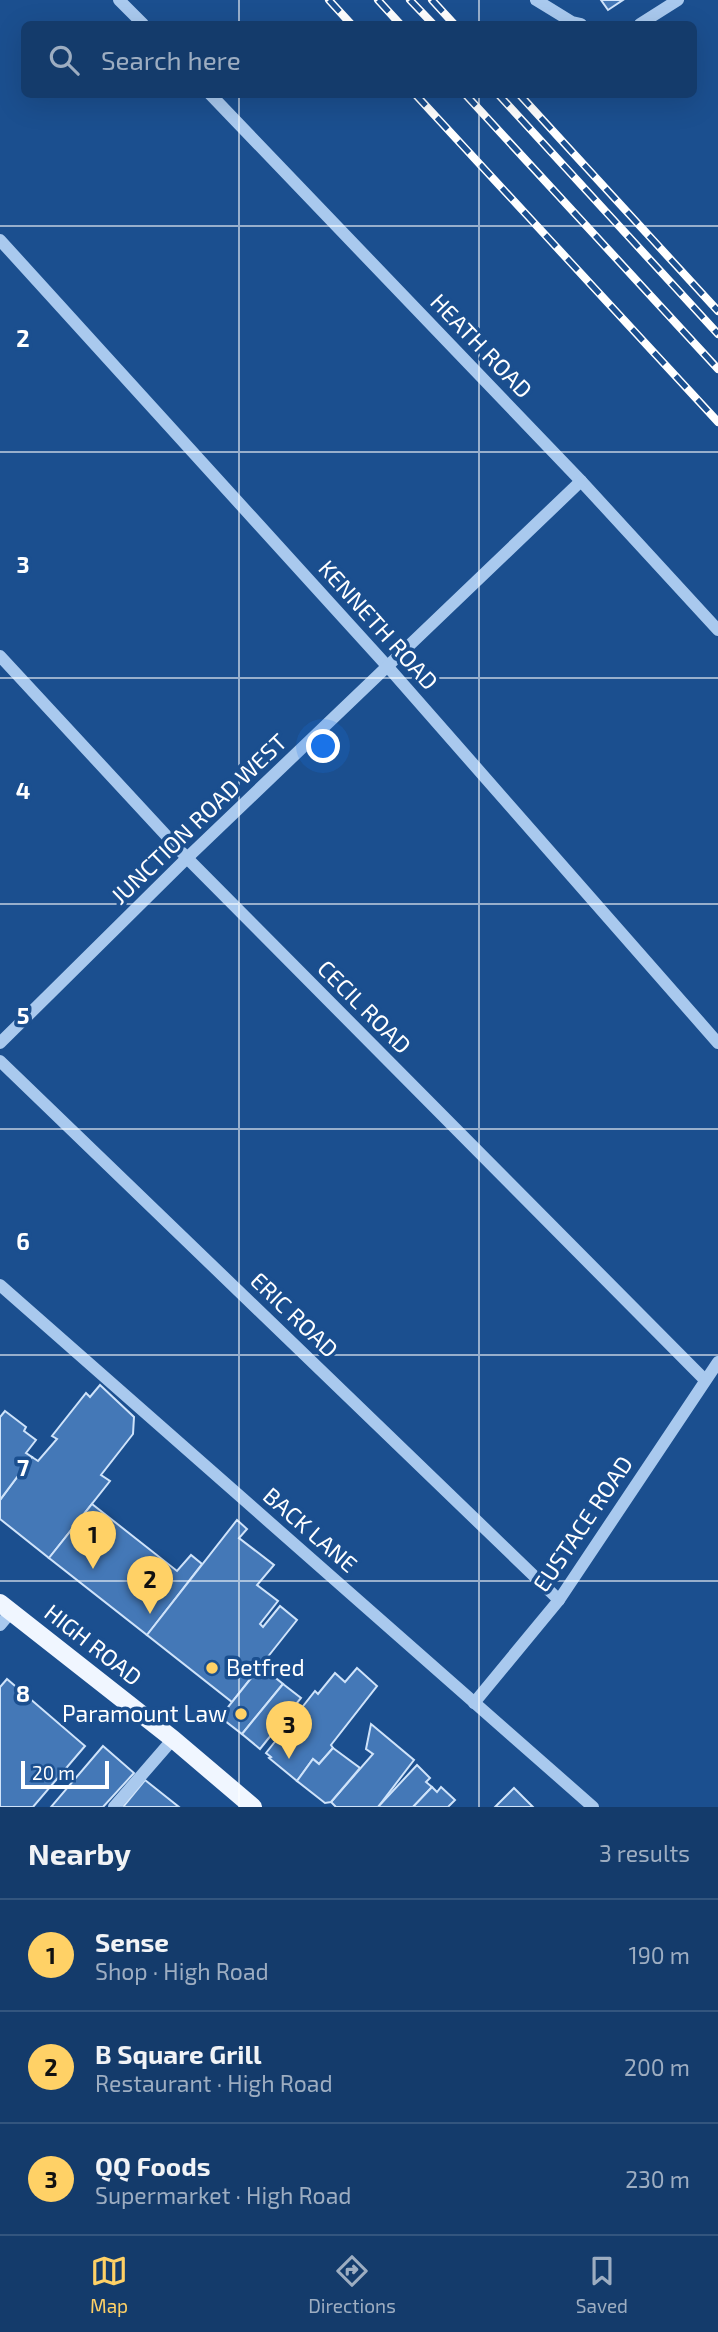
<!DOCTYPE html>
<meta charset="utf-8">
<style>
:root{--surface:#143b6b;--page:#214673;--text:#f1f3f6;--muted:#9dadc1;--line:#33557e;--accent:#ffd166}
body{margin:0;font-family:"Exo 2",sans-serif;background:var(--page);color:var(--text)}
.scale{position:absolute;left:21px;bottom:18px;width:88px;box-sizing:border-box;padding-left:7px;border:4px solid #fff;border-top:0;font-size:19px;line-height:24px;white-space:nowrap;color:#fff;-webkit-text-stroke:5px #1b4f8f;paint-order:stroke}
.you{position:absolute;left:324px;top:747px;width:24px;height:24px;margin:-18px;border:5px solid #fff;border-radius:50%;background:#1a73e8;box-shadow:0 0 0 10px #1a73e833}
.badge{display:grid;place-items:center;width:46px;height:46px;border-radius:50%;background:var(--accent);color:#111;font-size:23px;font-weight:700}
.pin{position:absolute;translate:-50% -58px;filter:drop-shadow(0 2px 4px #0008)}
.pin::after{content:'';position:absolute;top:37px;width:24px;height:21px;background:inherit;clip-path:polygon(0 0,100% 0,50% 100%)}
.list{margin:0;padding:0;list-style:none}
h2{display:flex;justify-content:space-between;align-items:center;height:91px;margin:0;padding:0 28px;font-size:30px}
h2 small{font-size:23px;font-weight:400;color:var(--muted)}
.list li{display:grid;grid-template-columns:46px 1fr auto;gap:21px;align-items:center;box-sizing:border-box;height:112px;padding:0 28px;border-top:2px solid var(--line)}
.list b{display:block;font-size:26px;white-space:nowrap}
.list p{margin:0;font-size:23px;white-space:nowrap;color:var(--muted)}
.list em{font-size:23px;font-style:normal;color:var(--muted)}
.icon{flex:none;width:38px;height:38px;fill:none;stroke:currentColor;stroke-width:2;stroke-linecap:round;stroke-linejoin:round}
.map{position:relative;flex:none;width:718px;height:1807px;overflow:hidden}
.search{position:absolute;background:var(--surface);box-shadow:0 7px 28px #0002;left:21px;right:21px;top:21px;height:77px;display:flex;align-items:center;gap:18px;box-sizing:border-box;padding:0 24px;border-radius:10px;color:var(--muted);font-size:26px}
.sheet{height:427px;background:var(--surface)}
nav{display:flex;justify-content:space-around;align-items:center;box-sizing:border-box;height:98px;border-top:2px solid var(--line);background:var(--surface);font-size:19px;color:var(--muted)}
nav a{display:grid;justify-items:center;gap:4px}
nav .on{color:var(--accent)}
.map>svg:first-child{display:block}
.building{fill:#4478b7;stroke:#cfe3fa;stroke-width:2}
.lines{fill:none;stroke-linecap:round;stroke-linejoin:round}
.minor{stroke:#a9c9ee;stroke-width:12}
.major{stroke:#f0f6ff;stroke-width:18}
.rail-casing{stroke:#fff;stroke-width:8}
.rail{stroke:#1b4f8f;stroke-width:5;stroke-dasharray:16;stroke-linecap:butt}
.grid{fill:none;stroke:#fff;stroke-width:2;stroke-opacity:0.55}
.poi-dot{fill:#ffd166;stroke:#1b4f8f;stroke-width:2.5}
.labels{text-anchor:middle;stroke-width:7;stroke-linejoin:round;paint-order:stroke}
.street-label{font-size:23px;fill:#fff;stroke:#1b4f8f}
.poi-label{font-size:23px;fill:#fff;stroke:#1b4f8f;text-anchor:start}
.grid-label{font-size:23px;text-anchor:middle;font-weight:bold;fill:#fff;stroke:#1b4f8f;stroke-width:7;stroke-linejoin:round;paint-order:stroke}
</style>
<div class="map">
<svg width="718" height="1807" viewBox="0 0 718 1807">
<rect width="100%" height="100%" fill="#1b4f8f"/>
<g class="building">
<path d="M601,0h22l-15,10z"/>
<path d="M100,1385l34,32 -1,17 -32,41 9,6 -61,77 -49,-39v-19l32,-43 6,4 19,-22 -5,-3 34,-43 4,4z"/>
<path d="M5,1411l21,16 -2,4 12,9 -10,13 6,4 -32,43v-83z"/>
<path d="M92,1504l85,67 14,-16 11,9 -55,71 -98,-77z"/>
<path d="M237,1520l10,9 -8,9 35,27 -17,20 21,16 -18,23 3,3 17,-21 17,14 -65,82 -85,-67z"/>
<path d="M261,1666l22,18 -41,50 -22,-17z"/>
<path d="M357,1668l20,18 -46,59 2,3 -14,16 -6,-5 -16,22 -28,-23 2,-1 -5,-4 49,-62 3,3 17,-21 10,9z"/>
<path d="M7,1679l78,67 -52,61h-33v-120z"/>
<path d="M283,1684l18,14 -41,51 -18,-15z"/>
<path d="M371,1724l43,36 -36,47h-42l-5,-5 42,-48 -7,-5z"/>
<path d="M103,1746l31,27 -31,34h-52z"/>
<path d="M333,1748l27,20 -29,34 -6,1 -28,-22 16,-22 6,5z"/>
<path d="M417,1765l13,13 -4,4 6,5 -19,20h-35z"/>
<path d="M145,1780l34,27h-56z"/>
<path d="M432,1787l5,5 4,-5 14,13 -7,7h-35z"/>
<path d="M514,1788l19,19h-38z"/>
</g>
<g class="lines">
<g class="minor">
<path d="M119,0l24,24"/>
<path d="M536,0l36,22 9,2"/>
<path d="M640,24l38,-24"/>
<path d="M210,94l371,387 137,149"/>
<path d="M0,240l388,427 330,376"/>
<path d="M0,656l187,202 518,522"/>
<path d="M0,1043l187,-185 394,-377"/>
<path d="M0,1061l559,539"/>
<path d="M0,1285l593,522"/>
<path d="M0,1625l11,-13"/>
<path d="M474,1703l85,-103 159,-238"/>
<path d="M114,1807l59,-68"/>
</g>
<path class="major" d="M0,1603l173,136 80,68"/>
<defs>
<g id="rail">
<path d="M329,0l22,24"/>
<path d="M378,0l22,24"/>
<path d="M410,0l23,24"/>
<path d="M432,0l22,24"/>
<path d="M415,94l303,328"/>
<path d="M465,94l253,275"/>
<path d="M498,94l220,240"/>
<path d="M519,94l199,217"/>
</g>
</defs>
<use href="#rail" class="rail-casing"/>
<use href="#rail" class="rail"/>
</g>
<path class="grid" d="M239,0v24M479,0v24M239,94v1713M479,94v1713M0,226h718M0,452h718M0,678h718M0,904h718M0,1129h718M0,1355h718M0,1581h718"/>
<g class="poi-dot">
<circle cx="212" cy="1668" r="7"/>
<circle cx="241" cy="1714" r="7"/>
</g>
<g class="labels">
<g class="street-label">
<text transform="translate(481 346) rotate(46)" y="8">HEATH ROAD</text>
<text transform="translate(378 625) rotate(48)" y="8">KENNETH ROAD</text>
<text transform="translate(199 819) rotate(-44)" y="8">JUNCTION ROAD WEST</text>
<text transform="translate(364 1007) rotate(45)" y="8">CECIL ROAD</text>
<text transform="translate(294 1315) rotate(44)" y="8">ERIC ROAD</text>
<text transform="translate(583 1524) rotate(-56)" y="8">EUSTACE ROAD</text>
<text transform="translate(310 1530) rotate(41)" y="8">BACK LANE</text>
<text transform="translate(93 1645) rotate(38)" y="8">HIGH ROAD</text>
</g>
<g class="poi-label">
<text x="226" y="1676">Betfred</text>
<text x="227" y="1722" text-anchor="end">Paramount Law</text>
</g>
</g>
<g class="grid-label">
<text x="23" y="347">2</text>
<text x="23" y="573">3</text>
<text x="23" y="799">4</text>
<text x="23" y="1024">5</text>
<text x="23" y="1250">6</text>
<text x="23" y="1476">7</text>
<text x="23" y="1702">8</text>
</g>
</svg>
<div class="scale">20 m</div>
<div class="you"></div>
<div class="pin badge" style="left:93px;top:1569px">1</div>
<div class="pin badge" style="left:150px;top:1614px">2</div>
<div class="pin badge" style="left:289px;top:1759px">3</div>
<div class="search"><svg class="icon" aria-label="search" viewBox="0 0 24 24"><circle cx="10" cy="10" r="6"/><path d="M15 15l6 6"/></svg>Search here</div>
</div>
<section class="sheet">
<h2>Nearby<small>3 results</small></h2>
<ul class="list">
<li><span class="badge">1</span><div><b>Sense</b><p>Shop · High Road</p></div><em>190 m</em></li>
<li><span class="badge">2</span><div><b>B Square Grill</b><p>Restaurant · High Road</p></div><em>200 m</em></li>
<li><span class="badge">3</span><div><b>QQ Foods</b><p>Supermarket · High Road</p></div><em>230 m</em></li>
</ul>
</section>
<nav>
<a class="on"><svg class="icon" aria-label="map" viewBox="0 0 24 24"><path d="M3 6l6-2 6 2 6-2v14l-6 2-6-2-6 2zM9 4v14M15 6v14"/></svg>Map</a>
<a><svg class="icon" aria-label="directions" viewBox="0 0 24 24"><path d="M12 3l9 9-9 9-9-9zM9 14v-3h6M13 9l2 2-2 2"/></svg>Directions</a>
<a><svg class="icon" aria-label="saved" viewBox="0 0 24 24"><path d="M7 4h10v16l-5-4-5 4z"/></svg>Saved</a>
</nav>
